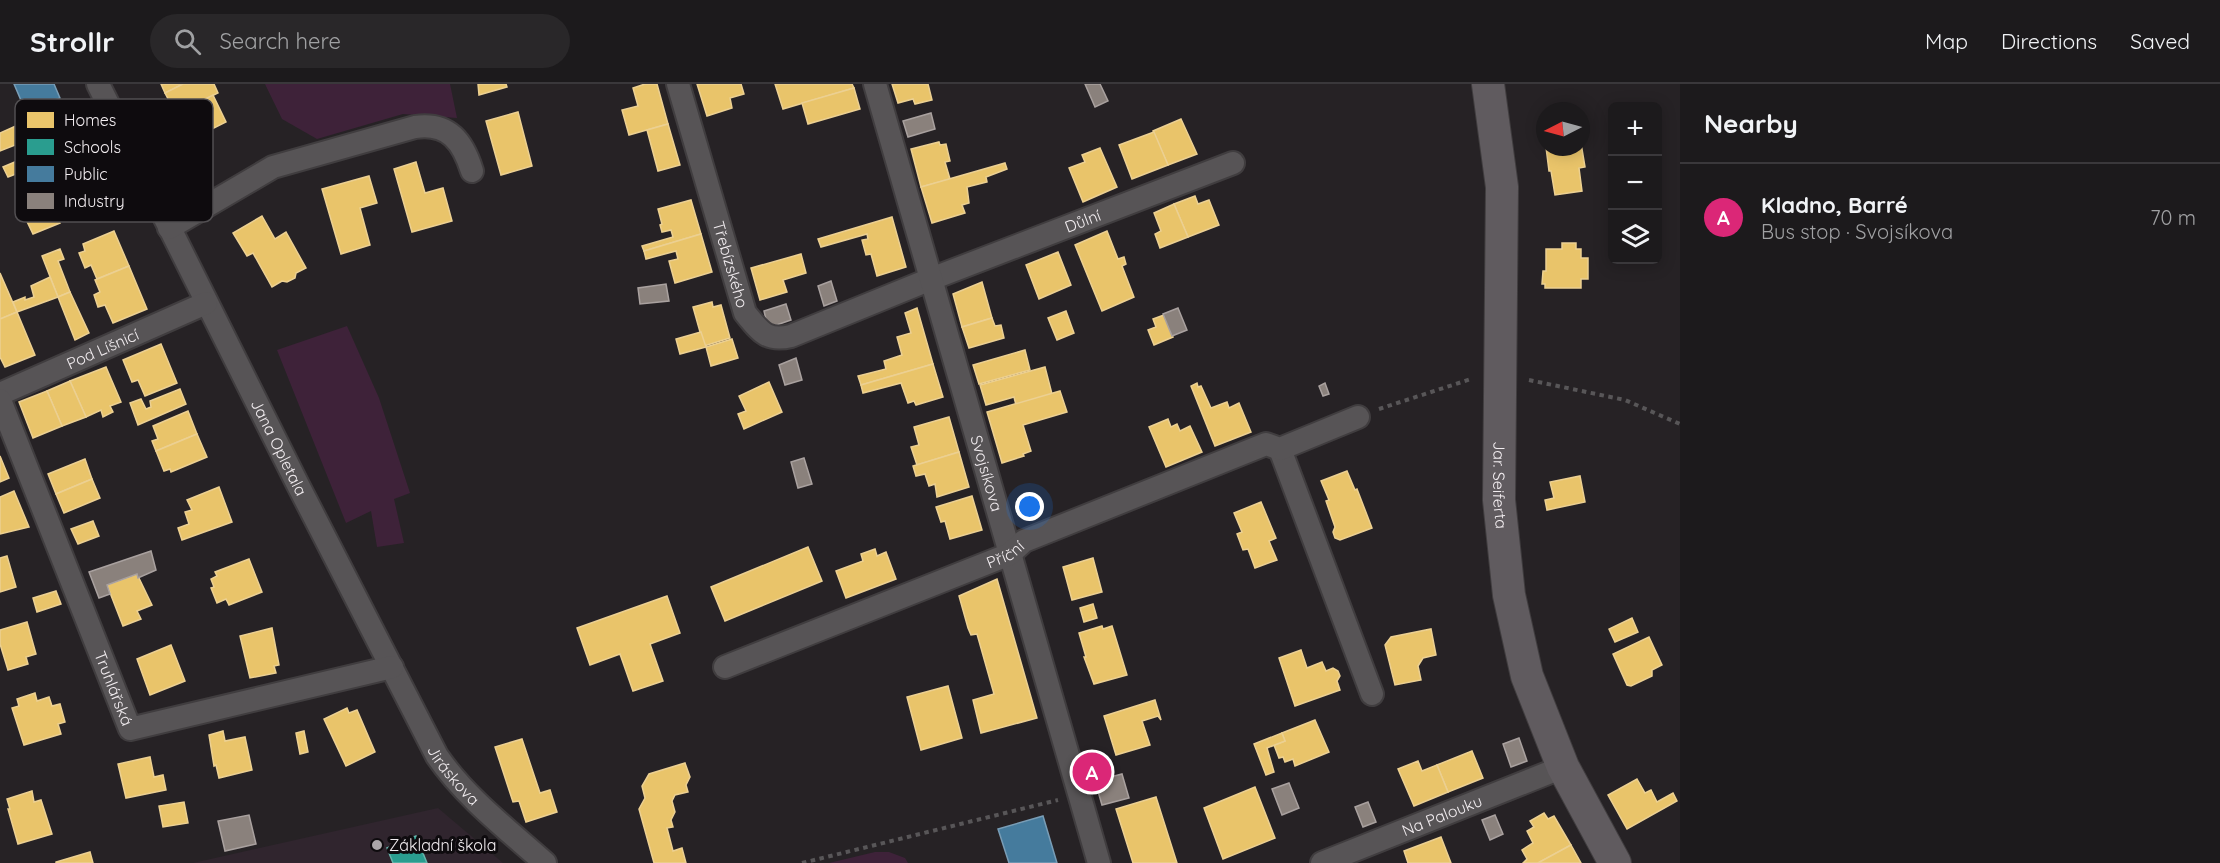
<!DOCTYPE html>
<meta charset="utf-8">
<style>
:root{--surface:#1c1a1c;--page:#292729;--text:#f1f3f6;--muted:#a0a1a3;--line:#3a383b;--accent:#db2777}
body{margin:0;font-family:Quicksand,sans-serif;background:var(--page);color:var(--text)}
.controls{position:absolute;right:18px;top:18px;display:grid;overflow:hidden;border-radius:9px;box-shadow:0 3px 15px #0003}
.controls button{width:54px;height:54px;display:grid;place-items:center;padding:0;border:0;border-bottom:2px solid var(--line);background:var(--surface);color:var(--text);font:30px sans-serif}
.compass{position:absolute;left:1536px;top:18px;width:54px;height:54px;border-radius:50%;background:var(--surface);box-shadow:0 3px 15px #0003;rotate:264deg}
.you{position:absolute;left:1030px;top:423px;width:21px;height:21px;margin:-15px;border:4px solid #fff;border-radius:50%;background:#1a73e8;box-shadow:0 0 0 9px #1a73e833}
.badge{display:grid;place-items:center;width:39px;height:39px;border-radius:50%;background:var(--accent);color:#fff;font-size:20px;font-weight:700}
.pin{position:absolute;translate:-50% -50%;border:3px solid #fff;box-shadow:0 2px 6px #0006}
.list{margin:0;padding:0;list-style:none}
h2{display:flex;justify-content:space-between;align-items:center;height:78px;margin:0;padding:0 24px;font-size:26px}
h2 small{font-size:20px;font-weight:400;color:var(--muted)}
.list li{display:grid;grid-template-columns:39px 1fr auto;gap:18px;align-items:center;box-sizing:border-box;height:108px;padding:0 24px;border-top:2px solid var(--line)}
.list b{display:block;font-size:22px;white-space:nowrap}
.list p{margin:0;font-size:20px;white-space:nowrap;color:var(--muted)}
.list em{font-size:20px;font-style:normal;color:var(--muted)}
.icon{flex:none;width:33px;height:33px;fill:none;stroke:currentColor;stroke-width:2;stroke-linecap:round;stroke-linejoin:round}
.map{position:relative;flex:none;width:1680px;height:779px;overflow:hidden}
header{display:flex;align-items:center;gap:36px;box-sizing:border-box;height:84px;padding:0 30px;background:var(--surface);border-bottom:2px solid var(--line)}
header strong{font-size:28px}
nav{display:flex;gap:33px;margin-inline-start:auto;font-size:21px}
.search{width:420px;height:54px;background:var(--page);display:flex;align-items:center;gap:15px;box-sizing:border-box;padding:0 21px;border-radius:33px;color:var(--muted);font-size:22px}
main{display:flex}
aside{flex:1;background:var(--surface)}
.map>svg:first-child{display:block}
.built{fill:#30252e}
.green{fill:#3e2239}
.homes{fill:#e9c46a;stroke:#ecd092;stroke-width:1.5}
.schools{fill:#2a9d8f;stroke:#66b5ac;stroke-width:1.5}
.public{fill:#457b9d;stroke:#799db6;stroke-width:1.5}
.industry{fill:#8a817c;stroke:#a9a19f;stroke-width:1.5}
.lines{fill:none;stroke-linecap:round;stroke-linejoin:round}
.street-casing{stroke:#403d3f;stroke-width:26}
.secondary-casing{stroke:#403d3f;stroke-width:34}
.path{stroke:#585658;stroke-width:4;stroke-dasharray:4.5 4.5;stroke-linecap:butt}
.street{stroke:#575456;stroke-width:22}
.secondary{stroke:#605b5f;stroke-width:32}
.poi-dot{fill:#aba6a9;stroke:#0e0b0e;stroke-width:2}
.labels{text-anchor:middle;stroke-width:6;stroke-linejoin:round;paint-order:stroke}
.street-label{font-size:16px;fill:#f2edf0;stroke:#0e0b0e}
.poi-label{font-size:16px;fill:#f2edf0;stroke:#0e0b0e;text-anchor:start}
.key{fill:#0e0b0e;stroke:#524f52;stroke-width:1.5}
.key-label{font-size:16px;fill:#f2edf0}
</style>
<header>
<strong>Strollr</strong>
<div class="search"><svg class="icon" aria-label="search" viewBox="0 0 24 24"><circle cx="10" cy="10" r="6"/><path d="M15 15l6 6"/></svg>Search here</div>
<nav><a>Map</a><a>Directions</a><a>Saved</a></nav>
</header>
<main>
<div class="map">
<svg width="1680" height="779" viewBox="0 0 1680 779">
<rect width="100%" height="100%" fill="#262225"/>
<path class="built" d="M438,724l65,55h-310z"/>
<g class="green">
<path d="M265,0h185l7,34 -54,-4 -86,25 -35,-20z"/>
<path d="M347,242l32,72 31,95 -16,6 10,44 -27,4 -6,-36 -25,12 -69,-173z"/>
<path d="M875,768h14l16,6 3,5h-79z"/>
</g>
<g class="homes">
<path d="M161,0h22l-18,9z"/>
<path d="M183,0h31l4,9 -42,21 -11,-21z"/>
<path d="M478,0h28l1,3 -28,8z"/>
<path d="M645,0h12l11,40 -39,11 -7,-25 16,-4 -5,-18z"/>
<path d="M697,0h44l3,10 -14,4 2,10 -25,8z"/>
<path d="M775,0h77l2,4 -71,21z"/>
<path d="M892,0h36l4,16 -17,4 -2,-5 -15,4z"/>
<path d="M854,4l6,21 -52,15 -6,-21z"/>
<path d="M213,11l13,27 -42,21 -13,-26z"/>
<path d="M518,28l14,54 -31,9 -15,-54z"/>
<path d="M67,33l13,32 -72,28 -5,-10 26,-11 1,4 12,-5 -8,-19 6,-3 -1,-4z"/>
<path d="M1181,35l16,35 -29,11 -15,-34z"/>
<path d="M668,40l12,41 -22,6 -11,-41z"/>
<path d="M18,41l7,16 -25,10v-18z"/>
<path d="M1154,48l14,33 -36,14 -13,-34z"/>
<path d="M939,58l1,3 6,-1 4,17 -5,1 5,17 -29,8 -10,-38z"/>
<path d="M1581,59l4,24 -6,1 3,23 -27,4 -4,-24h-2l-3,-24h35z"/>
<path d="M1100,64l17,39 -34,15 -14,-34 16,-6 -3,-7z"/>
<path d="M416,78l9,31 18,-5 9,33 -40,11 -18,-63z"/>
<path d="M1005,79l2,6 -21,8 1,5 -20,5 2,16 -7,2 3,8 -33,10 -11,-36z"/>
<path d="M369,92l8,27 -17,5 10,37 -29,9 -19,-65z"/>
<path d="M1195,112l3,8 11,-4 10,25 -31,12 -14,-33z"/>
<path d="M691,116l10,34 -57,17 -2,-5 31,-9 -2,-7 -9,2 -2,-7 2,-1 -4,-15z"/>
<path d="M50,117l10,22 -27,11 -10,-21z"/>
<path d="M1174,120l14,33 -28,11 -5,-14 6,-3 -7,-18z"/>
<path d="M262,132l13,23 11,-7 20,36 -10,5 -1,5 -8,4 -5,-1 -10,6 -19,-34 -6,3 -14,-23z"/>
<path d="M892,133l14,50 -29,9 -6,-22 -5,1 -4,-15 6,-1 -1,-5 -46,13 -3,-8z"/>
<path d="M114,147l15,35 -32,13 -6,-14 -6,3 -6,-15 6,-2 -2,-7z"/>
<path d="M1107,147l11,28 6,-2 2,7 -4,2 12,31 -32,14 -27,-66z"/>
<path d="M701,150l11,38 -37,11 -6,-22 9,-2 -2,-8 -30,8 -2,-8z"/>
<path d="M1562,159h14v6h5v9h7v21h-7v9h-36v-4h-3l1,-13h3v-22h16z"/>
<path d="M60,165l4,10 -6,2 12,31 -12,5 -16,-41z"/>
<path d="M1058,168l13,33 -32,14 -13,-34z"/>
<path d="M801,170l5,19 -23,7 4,12 -27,8 -9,-32z"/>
<path d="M129,182l18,43 -34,14 -8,-18 -7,2 -4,-12 6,-3 -5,-12z"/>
<path d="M0,189l17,39 -17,7z"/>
<path d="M50,193l8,20 -41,15 -4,-10 12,-5v3l9,-3 -3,-11z"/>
<path d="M982,198l10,36 -30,9 -9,-33z"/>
<path d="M70,208l19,41 -14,7 -17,-43z"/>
<path d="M712,218l1,5 8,-2 9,33 -26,8 -11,-39z"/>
<path d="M917,224l16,56 -72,21 -3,-9 28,-7 -2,-8 18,-6 -5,-18 14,-4 -6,-20z"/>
<path d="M1066,227l8,22 -17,7 -9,-22z"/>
<path d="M17,228l18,43 -30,12 -5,-10v-38z"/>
<path d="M1164,231l9,22 -19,8 -6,-15 8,-3 -3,-8z"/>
<path d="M992,234l3,8 6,-1 3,13 -35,10 -7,-21z"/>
<path d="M701,248l5,15 -26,7 -4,-15z"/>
<path d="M732,255l6,19 -27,8 -5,-19z"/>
<path d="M161,260l16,39 -32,13 -7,-16 -6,2 -9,-22z"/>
<path d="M1025,266l5,20 -51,14 -6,-19z"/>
<path d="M933,280l10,33 -27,8 -2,-4 -6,2 -7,-20 -38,10 -2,-8z"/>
<path d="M106,283l15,35 -11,4 3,6 -10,5 -2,-7 -15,7 -16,-36z"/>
<path d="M1045,283l7,27 -36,11 -2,-8 -28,8 -6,-20z"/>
<path d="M70,297l16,36 -24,9 -15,-35z"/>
<path d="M769,298l13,30 -38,17 -6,-15 8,-3 -7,-15z"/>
<path d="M1197,299l1,4 3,-1 10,22 16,-6 2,6 10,-5 12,29 -36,14 -24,-60z"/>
<path d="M180,305l6,15 -48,21 -8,-22 11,-4 5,10 5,-2 -1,-6z"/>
<path d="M47,307l15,35 -29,12 -14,-36z"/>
<path d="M1060,307l7,21 -44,13 8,26 -8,3 1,2 -22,7 -15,-51z"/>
<path d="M188,327l9,23 -41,17 -4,-10 6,-2 -5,-13z"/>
<path d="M949,333l10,35 -42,13 -6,-18 8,-2 -5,-18z"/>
<path d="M1168,335l3,8 6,-3 3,7 10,-5 12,26 -36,15 -17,-40z"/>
<path d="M197,350l10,23 -36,15 -1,-3 -6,2 -8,-20z"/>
<path d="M959,368l10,35 -32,10 -2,-13 -6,2 -4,-12 -9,2 -3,-10z"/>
<path d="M0,372l9,22 -9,4z"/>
<path d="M85,375l7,20 -36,15 -8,-20z"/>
<path d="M1347,387l8,19 2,-1 15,39 -32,12 -5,-2 -2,-6 2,-5 -9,-26 3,-1 -8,-19z"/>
<path d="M1580,392l5,26 -38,8 -2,-10 9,-2 -4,-16z"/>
<path d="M92,395l8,19 -36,15 -8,-19z"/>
<path d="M219,403l13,35 -50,18 -4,-12 11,-4 -4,-12 7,-2 -5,-10z"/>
<path d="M14,407l15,36 -29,7v-37z"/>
<path d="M972,412l10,34 -32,9 -5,-18 -4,1 -5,-15z"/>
<path d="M1261,418l15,36 -7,3 8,19 -22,8 -7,-19 -5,1 -6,-16 5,-2 -8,-19z"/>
<path d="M93,437l6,15 -21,8 -7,-15z"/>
<path d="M808,463l14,34 -97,40 -14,-34z"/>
<path d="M875,465l2,7 9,-4 10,27 -50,19 -10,-27 27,-10 -2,-7z"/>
<path d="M7,472l9,31 -16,5v-34z"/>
<path d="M1093,474l9,34 -30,8 -9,-33z"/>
<path d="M249,475l13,33 -33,13 -3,-6 -9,4 -6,-15 3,-1 -3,-8 6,-3 -2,-4z"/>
<path d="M137,490l15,31 -15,6 4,8 -18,7 -16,-41z"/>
<path d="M997,495l40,139 -56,15 -8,-33 21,-6 -17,-60 -6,1 -3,-7 -9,-32z"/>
<path d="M56,507l5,13 -24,8 -4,-14z"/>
<path d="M667,512l13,37 -30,11 13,37 -30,10 -13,-37 -30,11 -13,-37z"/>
<path d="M1093,520l4,14 -13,4 -4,-14z"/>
<path d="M1632,534l6,14 -23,10 -6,-13z"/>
<path d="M27,538l9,32 -10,3 2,7 -20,6 -8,-26v-14z"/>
<path d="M1102,542l1,3 9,-3 15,49 -33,9 -10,-27h2l-7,-24z"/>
<path d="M272,544l7,37 -5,1 2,7 -26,5 -10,-42z"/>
<path d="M1431,545l5,26 -13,3 -5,8 3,14 -26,5 -10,-40 6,-8z"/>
<path d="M1649,553l13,28 -10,5v6l-21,10 -4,-1 -14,-31z"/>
<path d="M171,561l14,36 -35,14 -13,-36z"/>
<path d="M1301,566l6,18 15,-6 4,9 7,-3 5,3 2,5 -3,5 3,9 -45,16 -16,-48z"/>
<path d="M948,602l14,52 -41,12 -14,-53z"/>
<path d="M35,609l2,8 12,-4 3,9 8,-2 5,18 -7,2 3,10 -37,11 -12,-37 7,-2 -2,-7z"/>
<path d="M1155,616l6,20 -3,-4 -16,5 8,24 -34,10 -12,-39z"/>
<path d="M347,624l2,5 8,-3 18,42 -29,14 -22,-47z"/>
<path d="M1315,636l14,32 -34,14 -2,-7 -8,3 -2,-5 -4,1 -5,-13 11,-4 -3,-8z"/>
<path d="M223,647l2,10 20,-4 7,33 -33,8 -3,-13 -2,1 -5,-31z"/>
<path d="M304,647l4,21 -8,2 -4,-21z"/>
<path d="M1282,649l3,8 -18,7 7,24 -8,3 -12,-31z"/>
<path d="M522,655l18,54 10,-3 7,22 -31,10 -7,-21 -6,1 -18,-55z"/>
<path d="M1472,667l11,27 -35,14 -11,-27z"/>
<path d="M150,673l4,20 9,-2 3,15 -40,8 -8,-34z"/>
<path d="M1418,677l4,10 15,-6 11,27 -34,14 -16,-37z"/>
<path d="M685,679l5,14 -4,8 2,7 -13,3 -3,6 3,11 -4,8 2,7 -6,1 6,23 9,-3 4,15h-32l-15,-54 6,-11 -3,-12 7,-12z"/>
<path d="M1637,695l8,14 6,-3 6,12 16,-9 4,8 -50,28 -19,-34z"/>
<path d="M1255,703l20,51 -52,21 -19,-51z"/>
<path d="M32,707l2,11 7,-2 11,34 -34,10 -10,-35h2l-3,-10z"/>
<path d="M1156,713l21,66h-44l-17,-54z"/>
<path d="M184,718l4,21 -25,4 -4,-21z"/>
<path d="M1544,729l4,6 6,-3 17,29 -33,18h-15l4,-4 -5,-9 11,-7 -6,-12 7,-4 -4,-6z"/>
<path d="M1441,753l10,26h-43l-4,-12z"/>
<path d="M1571,761l10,18h-43z"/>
<path d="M90,768l3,11h-37v-1z"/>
</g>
<path class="schools" d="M416,752l11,27h-34l-6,-15z"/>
<g class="public">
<path d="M14,0h40l6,14 -34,14z"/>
<path d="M1043,732l14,47h-48l-11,-34z"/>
</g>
<g class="industry">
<path d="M1085,0h15l8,17 -13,6z"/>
<path d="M931,29l4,16 -27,8 -5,-16z"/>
<path d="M831,197l6,20 -13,5 -6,-20z"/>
<path d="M666,200l3,17 -29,3 -2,-16z"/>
<path d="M786,220l5,16 -23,8 -4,-17z"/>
<path d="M1178,224l9,22 -15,6 -9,-22z"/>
<path d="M796,274l6,22 -17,5 -6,-20z"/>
<path d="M1325,299l4,11 -6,2 -4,-10z"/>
<path d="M804,374l8,26 -14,4 -7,-26z"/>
<path d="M151,467l5,19 -18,8 -1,-4 -30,11 3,9 -11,4 -10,-26z"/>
<path d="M1519,654l8,23 -16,6 -8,-23z"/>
<path d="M1122,690l7,24 -27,7 -7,-24z"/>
<path d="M1289,699l10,25 -17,7 -10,-26z"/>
<path d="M1368,718l8,20 -13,5 -8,-20z"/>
<path d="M249,731l7,29 -31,7 -7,-30z"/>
<path d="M1495,731l8,19 -13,6 -8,-20z"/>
</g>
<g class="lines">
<defs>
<g id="street">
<path id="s1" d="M98,0l200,401 139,271c29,42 70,73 108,107"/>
<path id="s2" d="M678,0l67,229c15,18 21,29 46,23l140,-57 302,-116"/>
<path id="s3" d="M875,0l224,779"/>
<path d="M169,144l104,-61 142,-40c34,-5 48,15 57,44"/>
<path id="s4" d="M0,310l206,-91"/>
<path id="s5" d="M0,316l130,329 262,-62"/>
<path d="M1280,365l92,245"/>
<path id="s6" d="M725,583l285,-113 14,-13 242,-97 14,5 78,-32"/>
<path id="s7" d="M1322,779l241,-96"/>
</g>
<g id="secondary">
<path id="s8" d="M1488,0l14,103 -3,313 10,95 18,81 36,91 52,96"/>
</g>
</defs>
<use href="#street" class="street-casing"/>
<use href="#secondary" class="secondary-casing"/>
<g class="path">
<path d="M1529,296l96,20 55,24"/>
<path d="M1379,325l92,-30"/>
<path d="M802,779l256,-63"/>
</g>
<use href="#street" class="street"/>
<use href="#secondary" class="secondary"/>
</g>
<circle class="poi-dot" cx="377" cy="761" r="6"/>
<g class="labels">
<g class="street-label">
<text dy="6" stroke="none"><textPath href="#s2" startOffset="608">Důlní</textPath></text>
<text dy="6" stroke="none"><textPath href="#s2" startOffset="188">Třebízského</textPath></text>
<text dy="6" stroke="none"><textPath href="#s4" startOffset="112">Pod Líšnicí</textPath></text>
<text dy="6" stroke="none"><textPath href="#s1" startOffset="406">Jana Opletala</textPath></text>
<text dy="6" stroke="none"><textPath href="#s3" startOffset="405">Svojsíkova</textPath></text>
<text dy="6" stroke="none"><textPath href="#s8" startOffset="402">Jar. Seiferta</textPath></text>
<text dy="6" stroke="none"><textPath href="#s6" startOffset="302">Příční</textPath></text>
<text dy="6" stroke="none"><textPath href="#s5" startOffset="310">Truhlářská</textPath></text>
<text dy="6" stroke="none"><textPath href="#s1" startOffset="778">Jiráskova</textPath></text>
<text dy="6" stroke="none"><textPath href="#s7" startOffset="129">Na Palouku</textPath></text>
</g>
<g class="poi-label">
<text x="389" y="767">Základní škola</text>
</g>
</g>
<rect x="15" y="15" width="198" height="123" rx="9" class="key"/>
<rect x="27" y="28" width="27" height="16" fill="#e9c46a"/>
<rect x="27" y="55" width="27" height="16" fill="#2a9d8f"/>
<rect x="27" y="82" width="27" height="16" fill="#457b9d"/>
<rect x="27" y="109" width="27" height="16" fill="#8a817c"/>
<g class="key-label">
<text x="64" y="42">Homes</text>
<text x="64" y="69">Schools</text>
<text x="64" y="96">Public</text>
<text x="64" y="123">Industry</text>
</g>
</svg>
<div class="controls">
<button>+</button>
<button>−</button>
<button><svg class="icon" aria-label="layers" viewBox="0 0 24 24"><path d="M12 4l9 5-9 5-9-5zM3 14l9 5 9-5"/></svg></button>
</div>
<svg class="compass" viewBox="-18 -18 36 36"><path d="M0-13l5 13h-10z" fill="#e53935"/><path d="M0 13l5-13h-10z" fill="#a0a1a3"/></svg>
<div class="you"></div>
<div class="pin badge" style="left:1092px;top:688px">A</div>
</div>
<aside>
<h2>Nearby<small></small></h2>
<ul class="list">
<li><span class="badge">A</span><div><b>Kladno, Barré</b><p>Bus stop · Svojsíkova</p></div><em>70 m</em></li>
</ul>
</aside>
</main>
